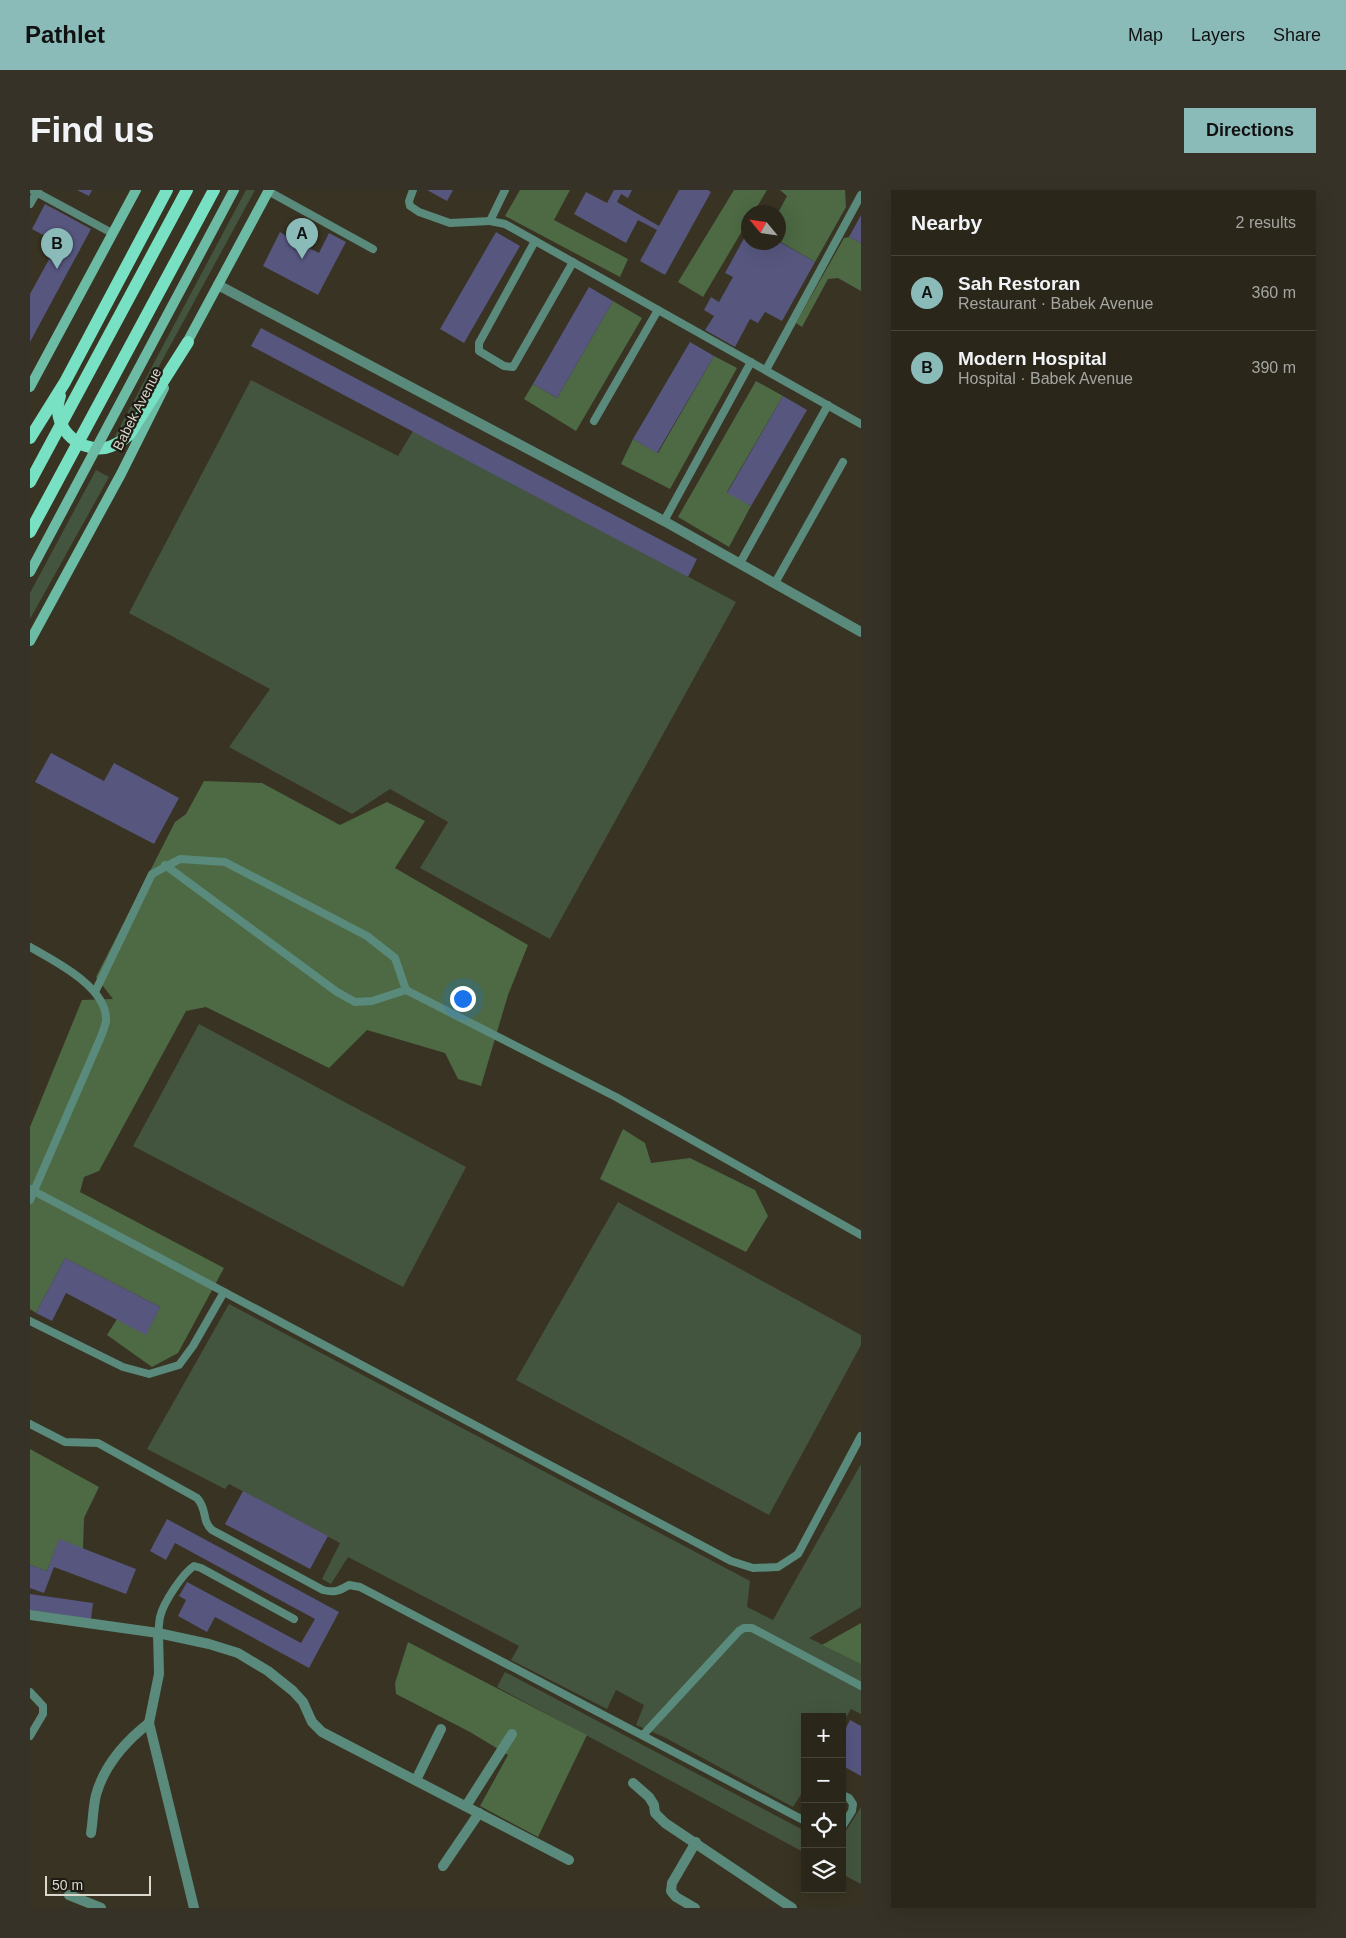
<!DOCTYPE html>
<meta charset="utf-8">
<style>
:root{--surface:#2a261a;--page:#363227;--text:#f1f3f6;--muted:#a5a5a2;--line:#464339;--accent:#8bbbb9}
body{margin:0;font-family:Helvetica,sans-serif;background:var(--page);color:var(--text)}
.controls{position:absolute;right:15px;bottom:15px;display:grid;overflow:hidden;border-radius:0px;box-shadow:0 5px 20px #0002}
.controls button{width:45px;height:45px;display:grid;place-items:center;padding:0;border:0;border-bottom:1px solid var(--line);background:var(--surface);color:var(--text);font:25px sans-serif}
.compass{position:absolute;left:711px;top:15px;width:45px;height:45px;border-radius:50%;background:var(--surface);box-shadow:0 5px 20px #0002;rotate:299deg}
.scale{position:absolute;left:15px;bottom:12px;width:106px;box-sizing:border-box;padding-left:5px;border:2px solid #dbd8cd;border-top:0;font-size:14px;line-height:18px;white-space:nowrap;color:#dbd8cd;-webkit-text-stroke:4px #1d1b13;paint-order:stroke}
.you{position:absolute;left:432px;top:808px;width:18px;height:18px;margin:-12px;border:4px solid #fff;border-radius:50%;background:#1a73e8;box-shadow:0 0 0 8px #1a73e833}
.badge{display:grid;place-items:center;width:32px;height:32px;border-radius:50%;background:var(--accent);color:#111;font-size:16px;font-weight:700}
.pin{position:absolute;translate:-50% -41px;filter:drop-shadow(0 1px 2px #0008)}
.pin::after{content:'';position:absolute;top:26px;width:18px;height:15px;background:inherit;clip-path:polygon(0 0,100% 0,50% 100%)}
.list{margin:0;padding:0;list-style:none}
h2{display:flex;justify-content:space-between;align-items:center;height:65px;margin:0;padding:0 20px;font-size:21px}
h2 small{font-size:16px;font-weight:400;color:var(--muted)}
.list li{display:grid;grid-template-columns:32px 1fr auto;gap:15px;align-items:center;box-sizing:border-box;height:75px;padding:0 20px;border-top:1px solid var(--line)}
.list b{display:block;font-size:19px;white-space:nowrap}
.list p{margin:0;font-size:16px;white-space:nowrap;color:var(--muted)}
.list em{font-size:16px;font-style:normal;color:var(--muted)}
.icon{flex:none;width:28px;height:28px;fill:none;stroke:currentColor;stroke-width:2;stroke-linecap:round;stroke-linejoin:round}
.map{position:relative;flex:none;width:831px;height:1718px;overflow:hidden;border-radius:0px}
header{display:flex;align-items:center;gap:30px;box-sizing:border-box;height:70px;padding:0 25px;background:var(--accent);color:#111}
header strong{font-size:24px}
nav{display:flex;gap:28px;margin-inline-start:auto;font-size:18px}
.intro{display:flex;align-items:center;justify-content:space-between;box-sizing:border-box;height:120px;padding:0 30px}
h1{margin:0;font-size:35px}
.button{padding:12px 22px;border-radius:0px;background:var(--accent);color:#111;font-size:18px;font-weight:700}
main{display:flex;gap:30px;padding:0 30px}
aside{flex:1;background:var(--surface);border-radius:0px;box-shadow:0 5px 20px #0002}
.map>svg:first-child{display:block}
.green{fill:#44553f}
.forest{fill:#4d6a44}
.building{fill:#57567f}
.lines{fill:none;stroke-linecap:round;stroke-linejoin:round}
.lane{stroke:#5a8a7b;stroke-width:8}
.street{stroke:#5a8a7b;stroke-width:10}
.secondary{stroke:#6cbba4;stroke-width:10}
.primary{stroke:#78e1c3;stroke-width:12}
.secondary-bridge{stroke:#6cbba4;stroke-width:10}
.primary-bridge{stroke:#78e1c3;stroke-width:12}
.labels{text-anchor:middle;stroke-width:4.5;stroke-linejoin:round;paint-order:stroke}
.street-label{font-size:14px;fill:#dbd8cd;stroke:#1d1b13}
</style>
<header>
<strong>Pathlet</strong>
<nav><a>Map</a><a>Layers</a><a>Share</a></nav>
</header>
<div class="intro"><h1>Find us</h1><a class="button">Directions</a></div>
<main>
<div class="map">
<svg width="831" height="1718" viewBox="0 0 831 1718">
<rect width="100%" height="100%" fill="#383322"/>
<g class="green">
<path d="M216,0h9l-134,246h-6z"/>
<path d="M221,190l147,76 15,-25 323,171 -186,337 -130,-71 28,-46 -58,-33 -38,25 -123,-67 41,-58 -141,-76z"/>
<path d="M66,280l13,7 -79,142v-26z"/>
<path d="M169,834l267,143 -63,120 -270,-141z"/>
<path d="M588,1012l243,133v10l-92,170 -253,-135z"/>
<path d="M199,1114l521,277 -3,26 26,13 88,-156v143l-52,31 52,26v50l-10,-5 -9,15v-7h-37v71l-12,19 -129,-70 -28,-12 8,-20 -28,-15 -9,19 -96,-49 8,-14 -171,-89 -17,27 -9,-5 18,-36 -111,-59 -4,5 -78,-40z"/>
<path d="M475,1482l300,159v22l-308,-166z"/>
<path d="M831,1617v77l-19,-10v-37z"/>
</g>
<g class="forest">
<path d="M490,0h50l-16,30 74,39 -8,18 -115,-61z"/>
<path d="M704,0h33l-13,22h-6v9l-45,76 -25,-15z"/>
<path d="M750,0h65l1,17 -31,55 -36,-21 -1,-28 9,-17z"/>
<path d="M819,47l12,6v48l-23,-13 -10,1 -26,48 -6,-4 48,-85z"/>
<path d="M583,111l29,17 -66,113 -52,-32 9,-15 24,14z"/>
<path d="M684,166l23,12 -67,121 -49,-25 12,-25 25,14z"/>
<path d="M726,191l27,15 -56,96 24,14 -22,41 -51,-30z"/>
<path d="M174,591l58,2 78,42 47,-23 38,19 -30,47 133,77 -20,50 -27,91 -23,-7 -13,-26 -78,-23 -38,38 -123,-61 -20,4 -87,160 -15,6 -4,15 144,76 -46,85 -26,14 -45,-32 10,-16 29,15 14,-27 -95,-49 -29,55 -6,-4v-182l52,-127 31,-1 -17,-22 79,-155 11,-8z"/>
<path d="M593,939l22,14 6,20 39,-5 65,32 13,26 -22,36 -146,-73z"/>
<path d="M0,1259l69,38 -15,31 -1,31 -24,-9 -12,31 -17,-6z"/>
<path d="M831,1433v41l-39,-19z"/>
<path d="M378,1452l179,93 -49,102 -58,-31 28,-51 -38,-23 -74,-38 -1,-11z"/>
</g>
<g class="building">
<path d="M47,0h15l-3,6z"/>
<path d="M397,0h26l-6,11z"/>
<path d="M584,0h18l-4,8 -7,-4 -4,8 42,24 20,-36h29l3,2 -46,83 -25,-14 17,-31 -19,-10 -12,23 -52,-29 12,-22 21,11z"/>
<path d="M15,14l46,25 -61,113v-48l28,-51 -26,-14z"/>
<path d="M831,25v28l-12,-6z"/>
<path d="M265,29l23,13 -9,16 10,5 10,-20 17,9 -28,53 -55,-29 17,-34 6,4z"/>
<path d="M718,41v11l30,-1 37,21 -33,59 -17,-9 -7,11 -8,-4 -15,28 -30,-17 9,-14 -10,-6 7,-13 8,5 14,-25 -8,-4z"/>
<path d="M466,42l24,14 -56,97 -24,-14z"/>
<path d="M559,97l24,14 -56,97 -24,-14z"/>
<path d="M231,138l436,231 -9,18 -437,-231z"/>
<path d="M660,152l24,14 -57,97 -24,-14z"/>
<path d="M753,206l24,14 -56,96 -24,-13z"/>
<path d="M21,563l53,28 10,-18 65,35 -25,46 -119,-62z"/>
<path d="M35,1068l95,49 -14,28 -80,-42 -14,28 -16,-8z"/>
<path d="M213,1301l85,45 -18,33 -85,-45z"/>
<path d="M137,1329l172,93 -30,56 -94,-51 -8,15 -29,-16 8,-16 -7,-4 8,-14 114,61 14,-24 -140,-76 -9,17 -16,-9z"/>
<path d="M29,1349l77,30 -10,25 -72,-27 -10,26 -14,-5v-23l17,6z"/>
<path d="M0,1404l63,9 -2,16 -61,-9z"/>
<path d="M820,1530l11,6v50l-18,-10 3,-6 -4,-2v-22z"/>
</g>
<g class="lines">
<g class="lane">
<path d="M2,0l80,43"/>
<path d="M383,0l-4,11 1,5 9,6 31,11 40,-2"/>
<path d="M475,0l-15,31 15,3 356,200"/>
<path d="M238,1l105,58"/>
<path d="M0,14l8,-14"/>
<path d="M505,51l-56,102v8l25,15 9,1 60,-105"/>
<path d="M736,180l95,-175"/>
<path d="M564,231l64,-111"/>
<path d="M634,331l87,-159"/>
<path d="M710,373l88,-158"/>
<path d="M745,393l68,-121"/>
<path d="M135,675l172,127 18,10 17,-1 34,-11"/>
<path d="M0,757c24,14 78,40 76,74 -1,6 -4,13 -6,18l-70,161"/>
<path d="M65,802l57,-118 28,-15 45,3 142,74 28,22 11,32 210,107 245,138"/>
<path d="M0,999l701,372 22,7 25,-1 20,-13 63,-118"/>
<path d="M0,1131l93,46 26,7 30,-9 14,-19 31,-54"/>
<path d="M0,1234l35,18 33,1 99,55c11,12 4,22 15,32l111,60c11,3 16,1 26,-5l11,2 445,234"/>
<path d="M128,1443c1,-5 1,-11 2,-16 3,-14 23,-44 34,-51l7,2 93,51"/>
<path d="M0,1502l13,14v8l-13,22"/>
<path d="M613,1545l96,-104 5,-3h8l109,58"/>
<path d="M812,1605l7,3 4,6 -1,7 -10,16"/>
</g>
<g class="street">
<path d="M188,95l446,236 197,111"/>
<path d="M0,1425l128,18 51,11 29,9 30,18 25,20 10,11 9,20 10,10 247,128"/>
<path d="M128,1443l1,41 -10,49 45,185"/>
<path d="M386,1590l25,-51"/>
<path d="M603,1593l16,14 5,8 1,8 10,10 127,85"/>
<path d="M436,1616l46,-72"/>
<path d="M61,1643c2,-12 2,-26 5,-38 8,-29 30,-54 53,-72"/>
<path d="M413,1676l36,-53"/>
<path d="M39,1705l32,13"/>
<path d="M665,1718l-19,-11 -5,-6 1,-8 24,-41"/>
</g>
<g class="secondary">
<path d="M154,158l85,-158"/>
<path d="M0,197l106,-197"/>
<path d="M0,451l91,-167 43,-86"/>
</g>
<g class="primary">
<path d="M30,206c-10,28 16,56 45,52 10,-2 17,-7 24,-13l59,-93"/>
<path d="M0,248l35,-56 102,-192"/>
</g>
<path class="secondary-bridge" d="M0,382l204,-382"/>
<g class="primary-bridge">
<path d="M0,292l157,-292"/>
<path d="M0,342l184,-342"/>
</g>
</g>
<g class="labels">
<g class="street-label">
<text transform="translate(107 219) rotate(-63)" y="5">Babek Avenue</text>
</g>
</g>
</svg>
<div class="controls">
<button>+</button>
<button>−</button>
<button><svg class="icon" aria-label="locate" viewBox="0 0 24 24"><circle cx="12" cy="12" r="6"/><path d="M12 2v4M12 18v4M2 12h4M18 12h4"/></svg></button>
<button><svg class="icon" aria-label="layers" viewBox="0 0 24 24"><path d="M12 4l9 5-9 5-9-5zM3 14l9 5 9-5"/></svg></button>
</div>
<svg class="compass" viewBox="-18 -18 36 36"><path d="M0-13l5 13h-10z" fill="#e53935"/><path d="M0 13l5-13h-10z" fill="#a5a5a2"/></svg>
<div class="scale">50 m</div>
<div class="you"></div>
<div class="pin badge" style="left:272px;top:69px">A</div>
<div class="pin badge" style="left:27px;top:79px">B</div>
</div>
<aside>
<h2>Nearby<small>2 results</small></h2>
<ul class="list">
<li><span class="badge">A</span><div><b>Sah Restoran</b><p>Restaurant · Babek Avenue</p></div><em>360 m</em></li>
<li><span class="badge">B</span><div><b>Modern Hospital</b><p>Hospital · Babek Avenue</p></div><em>390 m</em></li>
</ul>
</aside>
</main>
